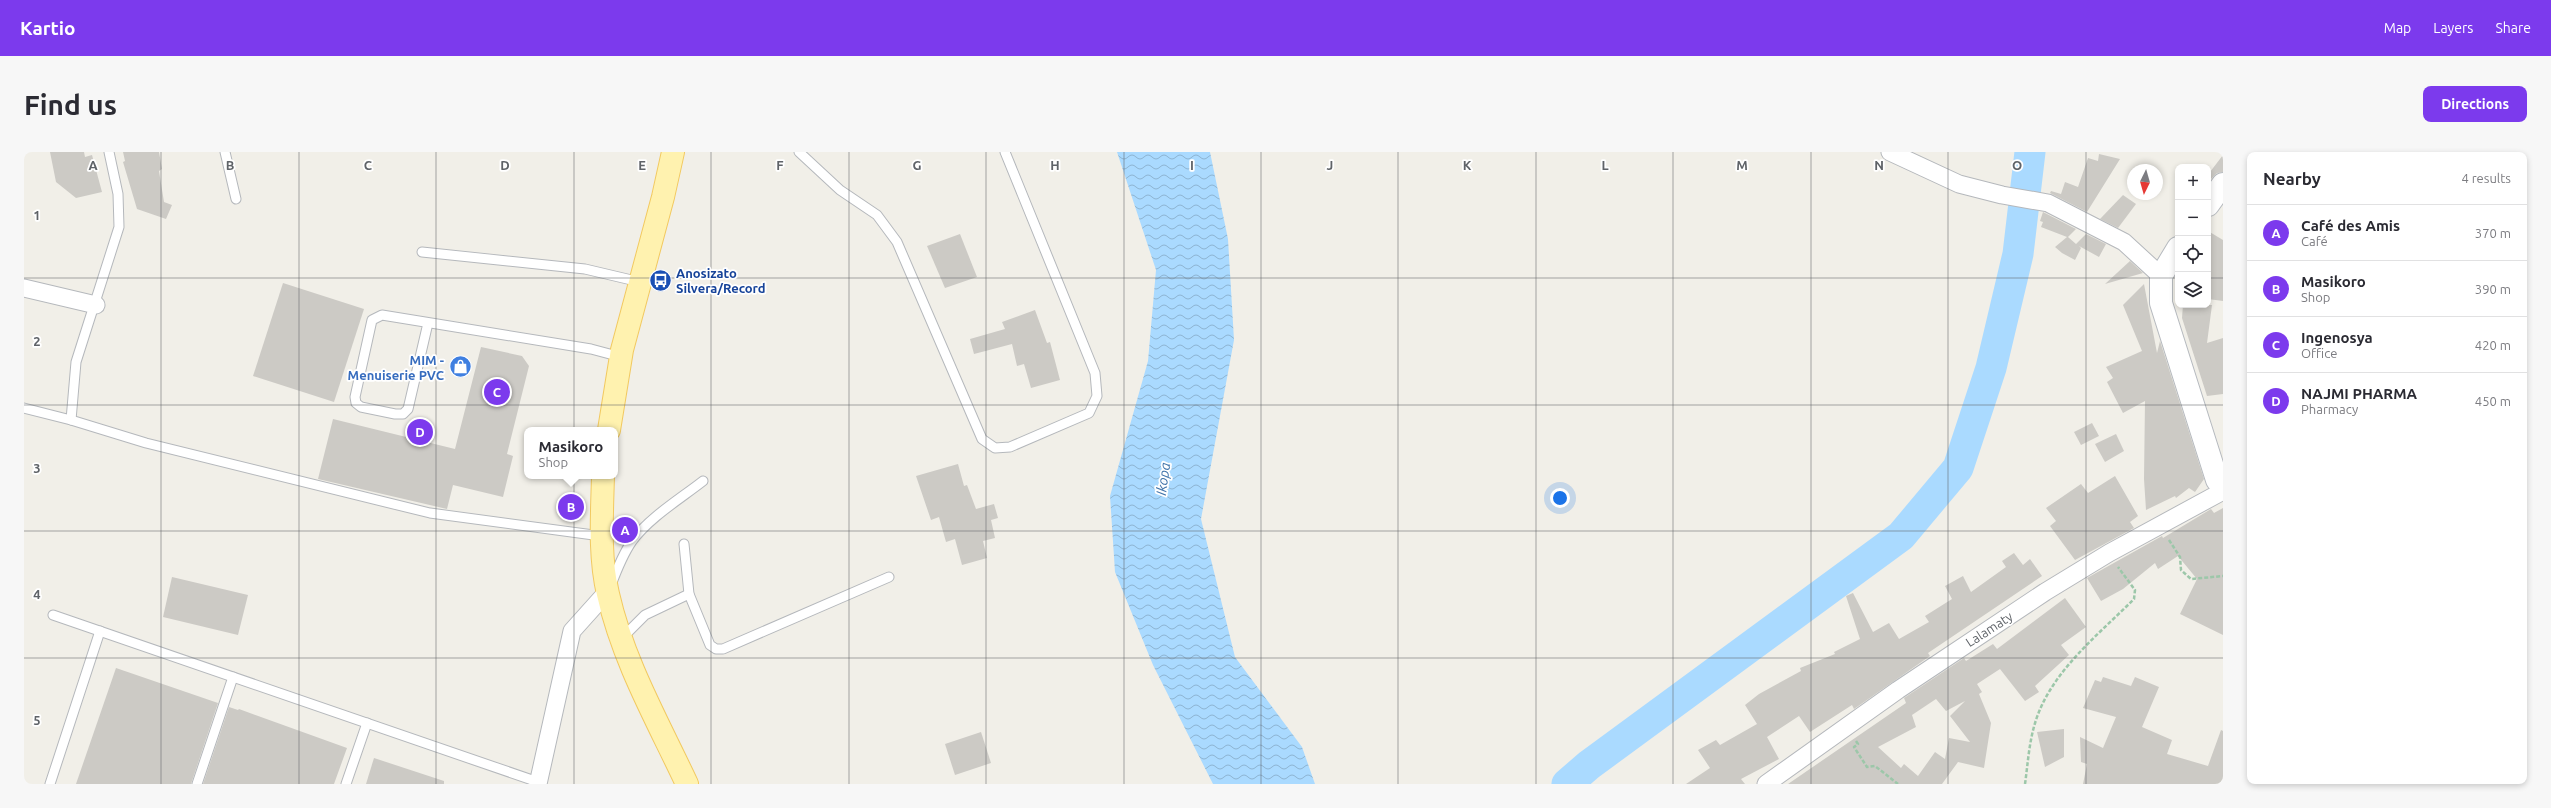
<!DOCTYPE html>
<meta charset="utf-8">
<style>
:root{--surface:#fff;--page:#f7f7f7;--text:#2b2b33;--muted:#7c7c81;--line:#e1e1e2;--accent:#7c3aed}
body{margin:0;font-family:Ubuntu,sans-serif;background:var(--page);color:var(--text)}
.controls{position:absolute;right:12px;top:12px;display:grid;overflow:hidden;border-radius:8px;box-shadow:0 2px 6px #0003}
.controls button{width:36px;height:36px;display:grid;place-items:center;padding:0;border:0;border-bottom:1px solid var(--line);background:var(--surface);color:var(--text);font:20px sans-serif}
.compass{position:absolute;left:2103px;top:12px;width:36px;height:36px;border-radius:50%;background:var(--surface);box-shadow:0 2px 6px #0003;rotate:185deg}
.you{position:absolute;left:1536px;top:346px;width:14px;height:14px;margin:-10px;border:3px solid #fff;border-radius:50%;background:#1a73e8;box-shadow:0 0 0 6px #1a73e833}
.badge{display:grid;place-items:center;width:26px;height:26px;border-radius:50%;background:var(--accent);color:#fff;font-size:13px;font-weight:700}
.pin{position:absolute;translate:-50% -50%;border:2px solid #fff;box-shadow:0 1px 4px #0006}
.popup{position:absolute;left:500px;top:275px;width:94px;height:52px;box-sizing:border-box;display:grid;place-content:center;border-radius:8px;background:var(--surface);filter:drop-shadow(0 1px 3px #0005);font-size:13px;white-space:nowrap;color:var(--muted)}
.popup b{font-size:15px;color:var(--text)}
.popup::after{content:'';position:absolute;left:50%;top:100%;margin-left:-8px;border:8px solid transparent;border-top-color:var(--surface)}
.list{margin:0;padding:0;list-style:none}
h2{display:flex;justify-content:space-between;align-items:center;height:52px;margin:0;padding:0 16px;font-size:17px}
h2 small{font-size:13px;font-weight:400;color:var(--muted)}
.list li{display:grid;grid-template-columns:26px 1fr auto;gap:12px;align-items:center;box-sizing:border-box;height:56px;padding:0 16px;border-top:1px solid var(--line)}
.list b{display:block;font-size:15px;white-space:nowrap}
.list p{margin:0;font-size:13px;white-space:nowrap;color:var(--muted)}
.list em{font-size:13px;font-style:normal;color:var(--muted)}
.icon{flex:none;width:22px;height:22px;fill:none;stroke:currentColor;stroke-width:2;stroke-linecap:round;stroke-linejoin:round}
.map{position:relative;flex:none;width:2199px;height:632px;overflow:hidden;border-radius:8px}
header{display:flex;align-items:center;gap:24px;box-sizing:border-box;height:56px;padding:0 20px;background:var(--accent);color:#fff}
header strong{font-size:19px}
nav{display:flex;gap:22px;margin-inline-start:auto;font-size:14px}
.intro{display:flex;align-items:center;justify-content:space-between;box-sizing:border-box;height:96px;padding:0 24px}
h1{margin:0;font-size:28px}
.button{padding:10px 18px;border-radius:8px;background:var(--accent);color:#fff;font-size:14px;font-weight:700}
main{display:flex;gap:24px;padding:0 24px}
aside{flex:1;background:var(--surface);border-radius:8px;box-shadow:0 2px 6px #0003}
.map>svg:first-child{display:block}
.water{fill:url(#water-waves)}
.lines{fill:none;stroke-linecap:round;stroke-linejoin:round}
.river{stroke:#aadaff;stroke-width:31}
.building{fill:#cccac5;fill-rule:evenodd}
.lane-casing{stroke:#b5b8bc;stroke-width:11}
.street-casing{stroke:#b5b8bc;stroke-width:19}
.secondary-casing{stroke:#b6babf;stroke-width:24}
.primary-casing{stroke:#f2c960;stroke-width:24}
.path{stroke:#9cc7a9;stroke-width:2.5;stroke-dasharray:4 2;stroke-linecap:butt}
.lane{stroke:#fff;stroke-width:9}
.street{stroke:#fff;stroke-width:17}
.secondary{stroke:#fff;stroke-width:22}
.primary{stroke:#fff2af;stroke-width:22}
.grid{fill:none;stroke:#5f6368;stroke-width:1;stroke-opacity:0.55}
.labels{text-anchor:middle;stroke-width:3.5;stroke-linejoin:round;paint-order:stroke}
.transit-label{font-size:13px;font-weight:bold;fill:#164399;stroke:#fff;text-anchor:start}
.shop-label{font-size:13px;font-weight:bold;fill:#366cbe;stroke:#fff;text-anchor:end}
.street-label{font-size:13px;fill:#5f6368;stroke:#fff}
.water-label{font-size:14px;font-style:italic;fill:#4174aa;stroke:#fff}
.grid-label{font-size:13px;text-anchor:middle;font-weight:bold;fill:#5f6368;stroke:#fff;stroke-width:3.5;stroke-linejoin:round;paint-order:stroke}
</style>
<header>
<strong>Kartio</strong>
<nav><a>Map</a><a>Layers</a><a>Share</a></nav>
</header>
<div class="intro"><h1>Find us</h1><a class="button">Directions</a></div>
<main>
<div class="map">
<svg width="2199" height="632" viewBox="0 0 2199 632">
<defs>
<pattern id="water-waves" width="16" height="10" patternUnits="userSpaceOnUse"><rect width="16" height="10" fill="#aadaff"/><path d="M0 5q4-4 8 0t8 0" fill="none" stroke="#8eb4d2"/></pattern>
</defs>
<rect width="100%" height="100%" fill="#f1efe8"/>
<path class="water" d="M1093,0h93l18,87 6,101 -33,179 34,138 67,90 13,37h-102l-60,-119 -38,-93 -5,-76 38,-135 8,-91z"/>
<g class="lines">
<path class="river" d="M1543,632l22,-19 312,-229 57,-68 33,-100 27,-114 12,-102"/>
</g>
<g class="building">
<path d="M26,0h34l1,5 7,-2 10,37 -26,6 -20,-16z"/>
<path d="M99,0h36l3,17 -3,2 5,31 8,3 -6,14 -29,-10 -14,-47 2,-1z"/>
<path d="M2075,2l21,5 -33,53 -37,-19 1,-2 10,3 4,-12 13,5 10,-29 10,3z"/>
<path d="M2199,3v17l-6,1 -7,7v-8z"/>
<path d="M2099,43l13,9 -18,24 -18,-9z"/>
<path d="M2019,60l33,17 -8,8 8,7 10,-10 20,10 -7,13 -20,-11 2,2 -6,12 -13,-7 -7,-6 12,-10 -26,-10 2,-5 -3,-1z"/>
<path d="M2184,79l15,9v61l-15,-2z"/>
<path d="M936,82l17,43 -32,11 -18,-42z"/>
<path d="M2106,109l13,12 -38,11z"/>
<path d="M259,131l81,26 -30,93 -81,-26z"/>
<path d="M2120,132l13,69 3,-12 44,138 -9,13 -6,-4 -13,10 -1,-2 -29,14 -2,-31 1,-78 -22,12 -16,-31 6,-4 -7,-11 36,-16 -19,-46z"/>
<path d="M2159,153h29l-5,38 16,-5v56l-16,2 -25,-78z"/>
<path d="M1011,158l12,33 3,-1 10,38 -29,8 -7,-24 -7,2 -5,-22 -38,10 -4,-15 35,-10 -3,-7z"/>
<path d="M457,195l41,9 7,10 -22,88 6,2 -10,41 -50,-12 -6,24 -129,-30 15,-60 122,30z"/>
<path d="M2068,271l7,13 -18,9 -7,-13z"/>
<path d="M2092,282l8,17 -19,11 -10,-18z"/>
<path d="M934,312l6,22 3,-1 9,24 18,-5 4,14 -7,2 4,18 -12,3 4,17 -25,7 -7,-26 -9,3 -7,-25 -8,3 -15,-44z"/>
<path d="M2091,324l23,40 -8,6 4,6 -59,32 -25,-34 6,-5 -10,-13 35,-24 7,9z"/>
<path d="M2199,356v127l-43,-21 17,-35 -19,-23 -20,13 -3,-6 -32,26 -22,12 -14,-23 75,-42 1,2 48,-29 3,4z"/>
<path d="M1990,401l9,12 7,-6 12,17 -114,77 2,3 -76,53 -2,-4 -42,27 -11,-16 -32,21 12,22 -38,20 4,5h-59l24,-16 -12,-18 18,-10 4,5 37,-21 -12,-19 14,-11 42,-23 -1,-3 35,-14 -1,-2 26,-13 -14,-43 7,-3 20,39 16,-9 10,16 30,-17 -4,-6 27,-17 -7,-13 18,-10 8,16 35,-25 -4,-6z"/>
<path d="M148,425l76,18 -10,40 -75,-18z"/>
<path d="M2041,446l21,29 -25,18 8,10 -34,31 4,6 -14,9 -25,-32 -23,15 5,8 -3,2 12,29 -7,45 -26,-6 -16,22h-154l118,-81 -2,-5 60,-40 2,3 27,-17 4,5zM1912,547l10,12 19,-10 -15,15 20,26 -21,-4 -4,21 -10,-7 -17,24 -14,-12 -3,4 -23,-21 38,-20 -4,-12z"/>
<path d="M92,516l102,35 -27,81h-115z"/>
<path d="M2079,525l28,9 4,-9 24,10 -17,40 30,13 -5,14 41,12 13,-36 2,1v53h-140l4,-20 -6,-2 -1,-25 23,11 13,-31 -33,-9 12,-28 6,2z"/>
<path d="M205,555l9,3 1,-1 108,39 -13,36h-131z"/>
<path d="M2040,577v28l-19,10 -8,-35z"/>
<path d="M957,580l10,31 -36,12 -10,-31z"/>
<path d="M350,606l70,23v3h-78z"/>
</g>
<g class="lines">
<defs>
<g id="lane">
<path d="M201,0l11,47"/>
<path d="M775,0l41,38 37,25 20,27 85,197 13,9 15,-1 79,-34 8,-17 -2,-23 -90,-221"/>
<path d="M398,100l163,17 55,13"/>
<path d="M404,171l-20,86 -5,5h-8l-34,-7 -5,-4 -1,-6 17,-77 10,-5 209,34 30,8"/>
<path d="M0,256l47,12 75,23 284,70 171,23"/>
<path d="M47,268l5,-58 43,-135 -1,-33 -9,-42"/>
<path d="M660,392l5,50 21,51 6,4h7l166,-72"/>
<path d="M587,433c6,-16 12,-31 21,-44 18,-24 48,-42 71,-60"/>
<path d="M29,463l485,167"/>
<path d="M598,486l23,-23 44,-21"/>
<path d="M26,632l50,-153"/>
<path d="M173,632l36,-107"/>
<path d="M322,632l21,-61"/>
</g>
<g id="street">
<path d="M1866,0l69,32 43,11 46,8 76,39 37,34"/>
<path d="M0,136l72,17"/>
<path d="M514,632l34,-153 35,-39"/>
<path d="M1742,632l132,-94 147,-98 64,-39 114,-62"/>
</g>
<g id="secondary">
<path d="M2184,53l15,-21"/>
<path d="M2154,96l-17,28v27l56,177 6,7"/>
</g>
<g id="primary">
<path d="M585,278l13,-80 41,-153 10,-45"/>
<path d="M579,324c-1,39 -4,80 5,118 15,67 50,128 79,190"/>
</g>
</defs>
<use href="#lane" class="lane-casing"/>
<use href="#street" class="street-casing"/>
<use href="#secondary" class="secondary-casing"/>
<use href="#primary" class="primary-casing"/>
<g class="path">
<path d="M2145,388l11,17 1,13 10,9 32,-3"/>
<path d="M1832,589l2,3 -4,3 13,20 8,-1 23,18"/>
<path d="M2001,632c3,-21 4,-43 11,-64 16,-49 62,-85 98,-121l1,-9 -17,-23"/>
</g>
<use href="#lane" class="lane"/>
<use href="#street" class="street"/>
<use href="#secondary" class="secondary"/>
<use href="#primary" class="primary"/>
</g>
<path class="grid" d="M137,0v632M275,0v632M412,0v632M550,0v632M687,0v632M825,0v632M962,0v632M1100,0v632M1237,0v632M1374,0v632M1512,0v632M1649,0v632M1787,0v632M1924,0v632M2062,0v632M0,126h2154M2184,126h15M0,253h2199M0,379h2199M0,506h2199"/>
<defs>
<symbol id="bus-disc" viewBox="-11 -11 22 22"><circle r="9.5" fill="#1a4fb4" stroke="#fff"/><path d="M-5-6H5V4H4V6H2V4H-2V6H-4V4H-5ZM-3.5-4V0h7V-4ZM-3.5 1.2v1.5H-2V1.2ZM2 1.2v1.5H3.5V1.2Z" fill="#fff"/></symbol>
<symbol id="shop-disc" viewBox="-11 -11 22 22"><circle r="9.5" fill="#3f7fe0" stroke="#fff"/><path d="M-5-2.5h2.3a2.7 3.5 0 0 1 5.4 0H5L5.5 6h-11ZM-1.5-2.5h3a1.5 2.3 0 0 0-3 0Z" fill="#fff"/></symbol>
</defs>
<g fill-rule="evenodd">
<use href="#bus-disc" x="624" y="116" width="25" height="25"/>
<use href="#shop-disc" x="424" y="202" width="25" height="25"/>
</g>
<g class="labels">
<g class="transit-label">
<text x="652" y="126">Anosizato<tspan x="652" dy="15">Silvera/Record</tspan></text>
</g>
<g class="shop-label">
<text x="420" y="213">MIM -<tspan x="420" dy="15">Menuiserie PVC</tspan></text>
</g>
<g class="street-label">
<text transform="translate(1965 477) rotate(-33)" y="5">Lalamaty</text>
</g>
<g class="water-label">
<text transform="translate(1139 327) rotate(-82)" y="5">Ikopa</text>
</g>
</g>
<g class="grid-label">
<text x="69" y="18">A</text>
<text x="206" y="18">B</text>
<text x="344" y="18">C</text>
<text x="481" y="18">D</text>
<text x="618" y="18">E</text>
<text x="756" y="18">F</text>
<text x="893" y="18">G</text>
<text x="1031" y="18">H</text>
<text x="1168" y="18">I</text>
<text x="1306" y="18">J</text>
<text x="1443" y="18">K</text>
<text x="1581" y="18">L</text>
<text x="1718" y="18">M</text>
<text x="1855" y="18">N</text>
<text x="1993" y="18">O</text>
<text x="13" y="68">1</text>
<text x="13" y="194">2</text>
<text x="13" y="321">3</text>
<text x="13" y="447">4</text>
<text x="13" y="573">5</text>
</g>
</svg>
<div class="controls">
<button>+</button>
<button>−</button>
<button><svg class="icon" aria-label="locate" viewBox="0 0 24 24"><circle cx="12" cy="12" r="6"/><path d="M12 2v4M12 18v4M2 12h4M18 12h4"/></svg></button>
<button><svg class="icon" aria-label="layers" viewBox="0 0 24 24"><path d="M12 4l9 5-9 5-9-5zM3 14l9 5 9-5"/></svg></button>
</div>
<svg class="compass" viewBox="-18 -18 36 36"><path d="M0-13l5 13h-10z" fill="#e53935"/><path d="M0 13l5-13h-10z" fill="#7c7c81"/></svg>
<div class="you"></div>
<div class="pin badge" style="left:601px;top:378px">A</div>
<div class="pin badge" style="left:547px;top:355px">B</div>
<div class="popup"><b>Masikoro</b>Shop</div>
<div class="pin badge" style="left:473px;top:240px">C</div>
<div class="pin badge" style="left:396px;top:280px">D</div>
</div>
<aside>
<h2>Nearby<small>4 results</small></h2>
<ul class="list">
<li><span class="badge">A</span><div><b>Café des Amis</b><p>Café</p></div><em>370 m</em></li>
<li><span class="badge">B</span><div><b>Masikoro</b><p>Shop</p></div><em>390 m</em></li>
<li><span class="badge">C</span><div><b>Ingenosya</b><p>Office</p></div><em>420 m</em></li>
<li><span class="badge">D</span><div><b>NAJMI PHARMA</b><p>Pharmacy</p></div><em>450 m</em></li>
</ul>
</aside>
</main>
